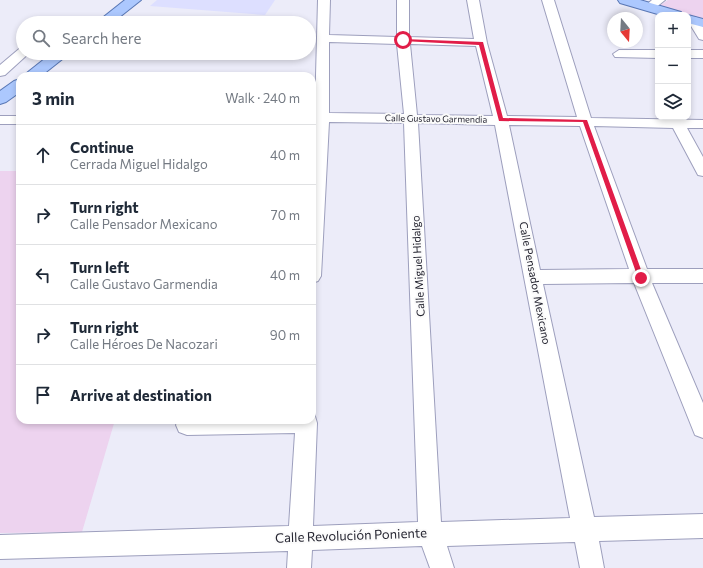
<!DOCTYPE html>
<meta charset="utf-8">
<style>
:root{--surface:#fff;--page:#f6f6f7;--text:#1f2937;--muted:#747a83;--line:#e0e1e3}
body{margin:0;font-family:Commissioner,sans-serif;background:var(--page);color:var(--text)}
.controls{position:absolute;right:12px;top:12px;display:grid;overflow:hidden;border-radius:8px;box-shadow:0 2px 6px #0003}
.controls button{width:36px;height:36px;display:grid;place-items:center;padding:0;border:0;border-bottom:1px solid var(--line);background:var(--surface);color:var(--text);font:20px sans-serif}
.compass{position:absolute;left:607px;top:12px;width:36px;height:36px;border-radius:50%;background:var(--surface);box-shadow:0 2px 6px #0003;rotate:162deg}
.stop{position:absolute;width:12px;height:12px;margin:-9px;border:3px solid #e11d48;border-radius:50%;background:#fff}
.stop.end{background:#e11d48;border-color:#fff;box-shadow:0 1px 4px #0008}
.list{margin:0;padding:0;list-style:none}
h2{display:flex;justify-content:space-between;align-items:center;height:52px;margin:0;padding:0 16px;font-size:17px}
h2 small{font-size:13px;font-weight:400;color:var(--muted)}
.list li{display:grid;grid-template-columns:26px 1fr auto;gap:12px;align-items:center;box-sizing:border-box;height:60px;padding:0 16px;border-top:1px solid var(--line)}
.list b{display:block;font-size:15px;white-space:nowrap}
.list p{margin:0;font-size:13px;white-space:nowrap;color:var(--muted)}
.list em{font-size:13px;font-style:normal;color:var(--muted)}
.icon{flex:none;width:22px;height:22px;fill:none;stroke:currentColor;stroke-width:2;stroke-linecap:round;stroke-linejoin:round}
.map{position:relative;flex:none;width:703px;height:568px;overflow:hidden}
.search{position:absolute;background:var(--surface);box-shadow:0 2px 6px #0003;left:16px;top:16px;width:300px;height:44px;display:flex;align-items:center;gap:10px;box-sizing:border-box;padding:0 14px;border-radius:22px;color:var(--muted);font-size:15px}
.panel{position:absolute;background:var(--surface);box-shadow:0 2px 6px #0003;left:16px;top:72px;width:300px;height:352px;border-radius:12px}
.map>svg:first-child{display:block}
.built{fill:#dddfff}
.green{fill:#edd3ef}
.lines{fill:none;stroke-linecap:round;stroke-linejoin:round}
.minor-casing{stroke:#9d9fbd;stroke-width:2}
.major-casing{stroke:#5977b5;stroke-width:2}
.minor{fill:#fff;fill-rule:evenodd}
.major{fill:#acc8fe;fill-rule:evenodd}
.route{fill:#e11d48}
.labels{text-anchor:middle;stroke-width:4;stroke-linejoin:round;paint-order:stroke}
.far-street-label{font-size:9px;fill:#242430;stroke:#fbfbfb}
.street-label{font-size:11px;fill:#242430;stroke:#fbfbfb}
.near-street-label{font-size:13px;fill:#242430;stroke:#fbfbfb}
</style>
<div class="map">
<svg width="703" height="568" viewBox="0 0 703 568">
<rect width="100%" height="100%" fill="#ececf9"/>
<path class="built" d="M157,0h118l-10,15 -115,-9z"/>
<g class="green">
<path d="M668,0h35v19l-44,-13z"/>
<path d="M0,171h20v249h95l-33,112 -82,1z"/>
</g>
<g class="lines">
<defs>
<g id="minor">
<path d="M318,0h12l-1,35 68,2v-37h12v37l65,2 -7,-39h12l8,43 20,73 70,1 -35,-117h12l37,118 112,2v8h-16l16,29v19l-5,-1 -25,-47 -79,-2 53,143h56v14h-51l51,120v35l-8,-3 -61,-152 -91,1 51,233 109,-3v24l-104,3 5,27h-24l-5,-26 -128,4 7,22h-24l-8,-22 -110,4 -1,18h-24l1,-17 -288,8v-24l289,-9 6,-93 -108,2 -8,-3 -3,-7 2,-5h134v-8l2,1 3,10 -4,103 105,-4 -14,-399 -75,-1 -8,154 -3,5 -6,2v-126l3,-36h-3v-8h3zM329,42l68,2 7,70 -75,-1zM410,44l66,2 17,70 -76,-1zM418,123l77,2 75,393 -129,4zM509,125l71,1 49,143 -89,1z"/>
<path d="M652,0h13l-11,9h-8l-2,-2z"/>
<path d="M693,17l4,1 6,9v13l-4,-1 -11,-18 1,-3z"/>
<path d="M23,48v5h5l-1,2 -22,20 -5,1v-11l19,-16z"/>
<path d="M619,50h39v8l-43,-1 -2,-3z"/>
<rect x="688" y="50" width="15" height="8"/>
<rect x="0" y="116" width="20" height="8"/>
</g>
<g id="major">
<path d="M125,0h16l-29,23h-16z"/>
<path d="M618,0h22l41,12 2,3h-22l-41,-12z"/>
<path d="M687,15h1l15,4v8l-15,-4z"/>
<path d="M52,53h18l-29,23h-18z"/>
<path d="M20,79v13l-14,10 -6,2v-13l14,-10z"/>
</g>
</defs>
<use href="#minor" class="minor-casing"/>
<use href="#major" class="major-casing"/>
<use href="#minor" class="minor"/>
<use href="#major" class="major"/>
</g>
<path class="route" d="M403,39l80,3 20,76 84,2 57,158 -1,2 -2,1 -3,-3 -55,-156 -84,-1 -20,-76 -77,-4z"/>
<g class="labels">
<g class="far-street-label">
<text transform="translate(436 119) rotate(1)" y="3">Calle Gustavo Garmendia</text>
</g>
<g class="street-label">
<text transform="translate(418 266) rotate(-93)" y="4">Calle Miguel Hidalgo</text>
<text transform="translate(535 283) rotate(79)" y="4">Calle Pensador Mexicano</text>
</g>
<g class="near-street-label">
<text transform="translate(351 535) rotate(-2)" y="5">Calle Revolución Poniente</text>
</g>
</g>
</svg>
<div class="controls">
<button>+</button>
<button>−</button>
<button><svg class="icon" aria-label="layers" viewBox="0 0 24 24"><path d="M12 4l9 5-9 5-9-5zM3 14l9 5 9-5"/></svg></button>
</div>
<svg class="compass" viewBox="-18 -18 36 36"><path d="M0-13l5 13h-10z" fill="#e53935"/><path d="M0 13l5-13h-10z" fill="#747a83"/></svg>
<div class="stop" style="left:403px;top:40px"></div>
<div class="stop end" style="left:641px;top:278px"></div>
<div class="search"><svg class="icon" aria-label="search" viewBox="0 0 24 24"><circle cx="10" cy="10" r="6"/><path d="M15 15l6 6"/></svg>Search here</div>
<section class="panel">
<h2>3 min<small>Walk · 240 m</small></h2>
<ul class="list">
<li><svg class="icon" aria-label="ahead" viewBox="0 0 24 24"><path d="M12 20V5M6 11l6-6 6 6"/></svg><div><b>Continue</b><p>Cerrada Miguel Hidalgo</p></div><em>40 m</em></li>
<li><svg class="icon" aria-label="right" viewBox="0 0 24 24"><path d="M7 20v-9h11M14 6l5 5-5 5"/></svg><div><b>Turn right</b><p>Calle Pensador Mexicano</p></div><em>70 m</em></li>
<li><svg class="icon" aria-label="left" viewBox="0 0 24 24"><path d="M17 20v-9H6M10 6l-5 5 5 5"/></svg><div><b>Turn left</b><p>Calle Gustavo Garmendia</p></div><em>40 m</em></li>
<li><svg class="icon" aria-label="right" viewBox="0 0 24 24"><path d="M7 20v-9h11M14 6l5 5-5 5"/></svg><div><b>Turn right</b><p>Calle Héroes De Nacozari</p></div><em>90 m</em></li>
<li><svg class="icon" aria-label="arrive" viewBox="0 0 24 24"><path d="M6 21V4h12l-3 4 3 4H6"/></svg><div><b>Arrive at destination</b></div></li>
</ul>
</section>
</div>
